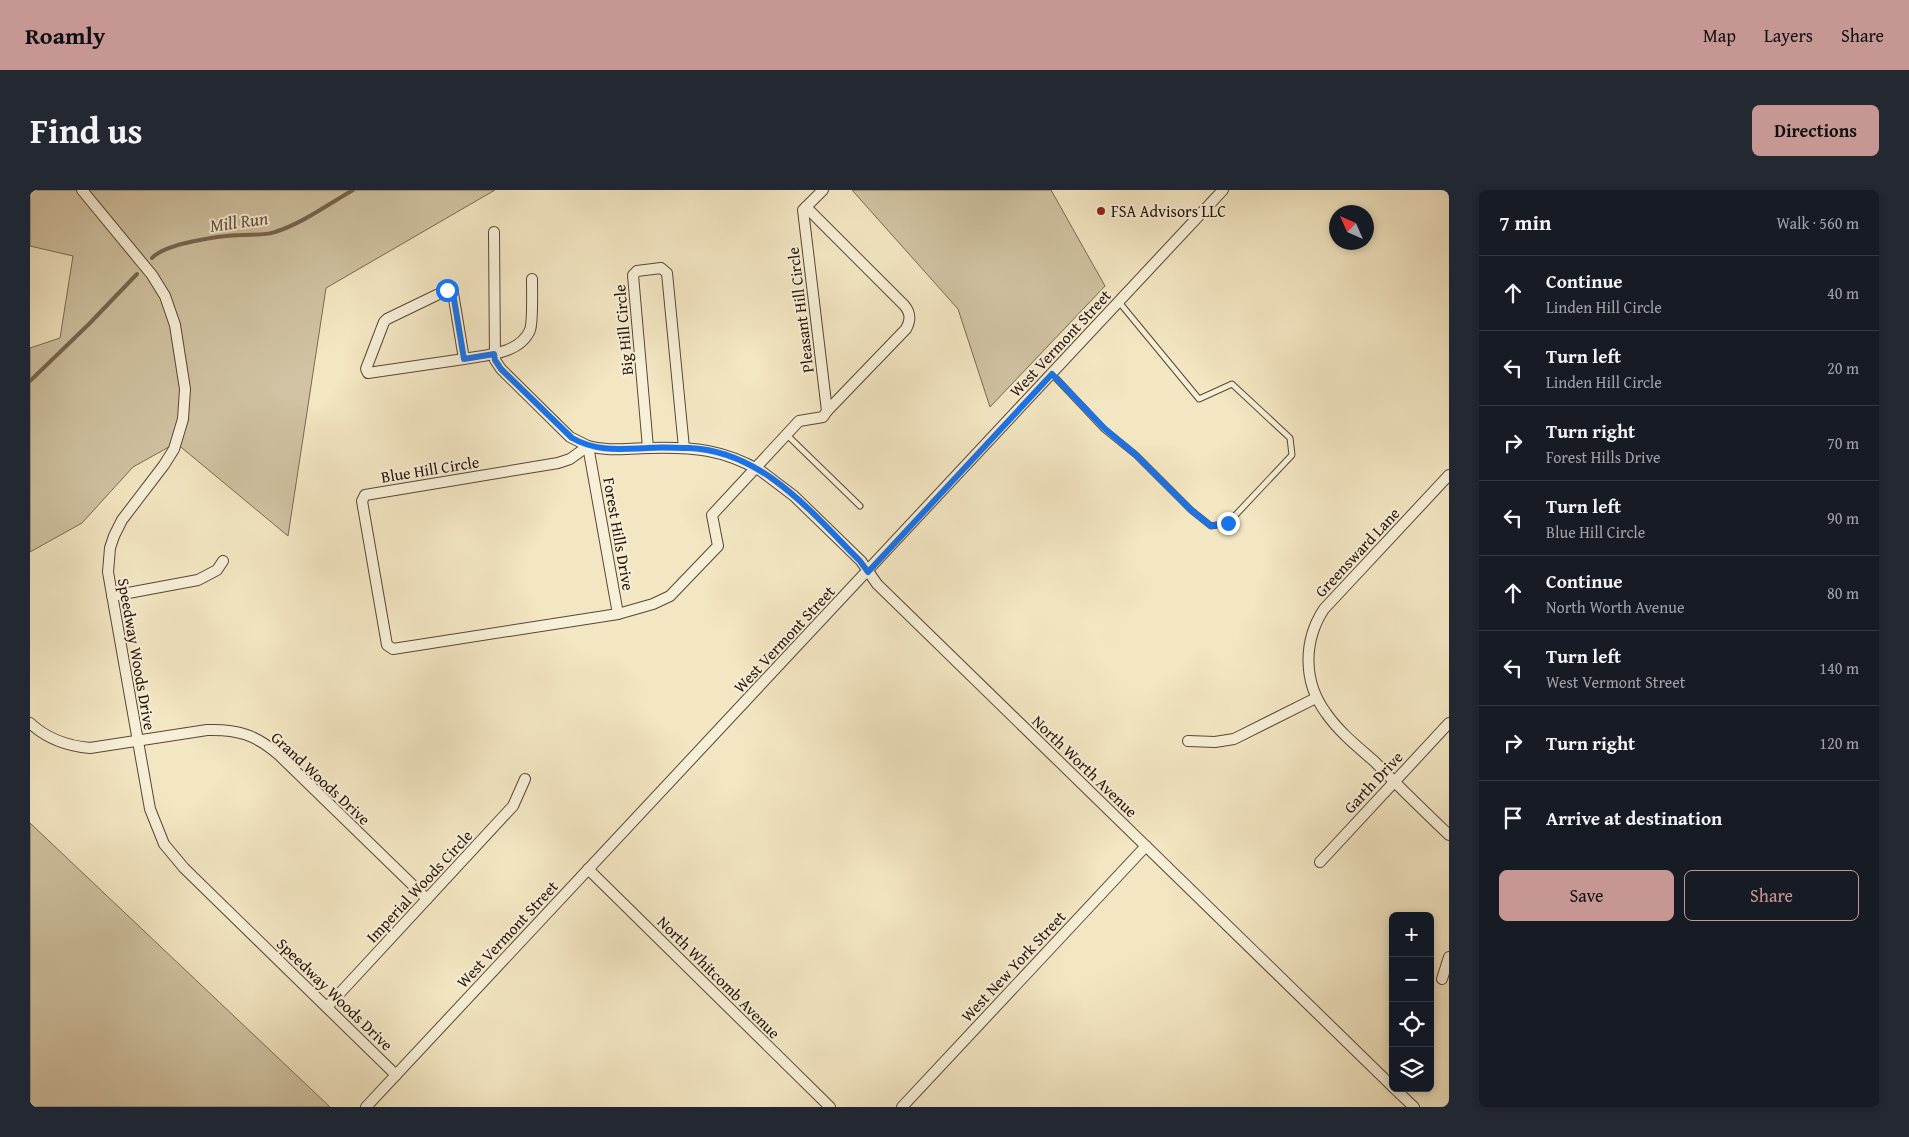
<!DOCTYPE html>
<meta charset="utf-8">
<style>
:root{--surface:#171b24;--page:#242831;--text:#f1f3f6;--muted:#9ea1a6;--line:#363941;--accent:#c59692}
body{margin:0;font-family:"Gentium Book Plus",serif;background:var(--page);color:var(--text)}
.controls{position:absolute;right:15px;bottom:15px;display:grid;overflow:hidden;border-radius:8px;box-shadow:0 2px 8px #0003}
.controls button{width:45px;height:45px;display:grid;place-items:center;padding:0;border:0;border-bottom:1px solid var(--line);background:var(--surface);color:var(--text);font:25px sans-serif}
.compass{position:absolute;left:1299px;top:15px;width:45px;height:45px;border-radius:50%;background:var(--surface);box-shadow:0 2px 8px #0003;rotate:315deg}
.stop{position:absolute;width:15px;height:15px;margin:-11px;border:4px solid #1a73e8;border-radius:50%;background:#fff}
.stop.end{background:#1a73e8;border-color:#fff;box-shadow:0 1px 5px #0008}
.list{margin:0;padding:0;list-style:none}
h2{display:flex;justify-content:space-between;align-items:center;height:65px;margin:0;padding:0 20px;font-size:21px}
h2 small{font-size:16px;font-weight:400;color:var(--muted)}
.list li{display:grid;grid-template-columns:32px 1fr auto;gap:15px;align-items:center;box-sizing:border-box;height:75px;padding:0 20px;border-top:1px solid var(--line)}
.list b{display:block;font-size:19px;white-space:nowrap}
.list p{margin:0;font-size:16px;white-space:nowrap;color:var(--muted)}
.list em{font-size:16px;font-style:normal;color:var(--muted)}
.actions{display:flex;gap:10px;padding:15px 20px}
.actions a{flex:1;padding:11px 0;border:1px solid var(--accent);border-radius:8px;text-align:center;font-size:18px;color:var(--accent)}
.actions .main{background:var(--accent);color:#111}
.icon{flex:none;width:28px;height:28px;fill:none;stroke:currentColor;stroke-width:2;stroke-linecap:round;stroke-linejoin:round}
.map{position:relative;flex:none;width:1419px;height:917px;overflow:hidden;border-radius:8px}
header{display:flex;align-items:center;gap:30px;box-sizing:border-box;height:70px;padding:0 25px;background:var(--accent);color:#111}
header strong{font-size:24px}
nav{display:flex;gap:28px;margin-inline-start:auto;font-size:18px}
.intro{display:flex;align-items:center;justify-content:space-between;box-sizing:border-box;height:120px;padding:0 30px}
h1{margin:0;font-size:35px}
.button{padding:12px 22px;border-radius:8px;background:var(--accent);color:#111;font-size:18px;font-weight:700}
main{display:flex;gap:30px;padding:0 30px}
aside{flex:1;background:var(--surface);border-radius:8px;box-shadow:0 2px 8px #0003}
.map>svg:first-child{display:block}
.green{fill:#d0c2a2;stroke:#7b6954}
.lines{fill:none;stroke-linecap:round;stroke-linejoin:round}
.stream{stroke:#776550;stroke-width:4}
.service-casing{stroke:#594635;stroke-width:7}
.minor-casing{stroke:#594635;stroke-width:12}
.service{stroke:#f7efd7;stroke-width:5}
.minor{stroke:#f7efd7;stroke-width:10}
.route{stroke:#1a73e8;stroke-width:6}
.poi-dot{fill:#8f2418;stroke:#f7efd7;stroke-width:2}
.labels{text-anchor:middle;stroke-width:4;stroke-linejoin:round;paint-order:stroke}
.poi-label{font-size:16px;fill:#261006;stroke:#f7efd7;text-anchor:start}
.street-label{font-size:16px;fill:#261006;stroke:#f7efd7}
.water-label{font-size:18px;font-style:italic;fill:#634f3e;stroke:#f7efd7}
</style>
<header>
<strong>Roamly</strong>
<nav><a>Map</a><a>Layers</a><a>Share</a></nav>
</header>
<div class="intro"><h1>Find us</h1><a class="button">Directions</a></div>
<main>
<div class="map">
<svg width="1419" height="917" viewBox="0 0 1419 917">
<rect width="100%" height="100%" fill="#f3e6c2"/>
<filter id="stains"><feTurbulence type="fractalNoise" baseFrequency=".004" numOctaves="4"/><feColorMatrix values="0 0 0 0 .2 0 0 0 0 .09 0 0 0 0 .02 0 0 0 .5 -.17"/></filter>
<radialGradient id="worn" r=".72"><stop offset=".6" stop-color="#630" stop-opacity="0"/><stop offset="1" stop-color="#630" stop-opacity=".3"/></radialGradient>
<g class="green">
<path d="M0,0h465l-169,98 -38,248 -112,-93 -43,24 -51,56 -52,29v-204l30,-10 13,-82 -43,-10z"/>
<path d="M822,0h199l54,96 -115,121 -32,-98z"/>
<path d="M0,633l300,284h-300z"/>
</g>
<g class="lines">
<g class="stream">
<path d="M122,68c14,-15 67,-22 88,-23 11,-1 25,1 35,-3 28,-9 52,-27 78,-42"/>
<path d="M0,191l59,-57 48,-50"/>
</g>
<defs>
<g id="service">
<path d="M1022,184l52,55 32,26 55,55 20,16 17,-3 64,-68 -2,-17 -58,-54 -33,15 -80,-97"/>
<path d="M757,245l73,71"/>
</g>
<g id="minor">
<path d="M52,0l70,85 13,21 10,29 10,64 -2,30 -9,30 -10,16 -42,55 -8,16 -4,12 -2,24 42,237 14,35 20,24 212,207"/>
<path d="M793,0l-20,20 24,201 -4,6 -24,4 -87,94 6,31 -48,50 -17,8 -35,10 -225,35 -6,-4 -25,-144 3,-6 193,-32 12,-4 18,-13c21,6 40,2 62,2 44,-1 72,1 111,23l33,25 67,65 16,23 516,503"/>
<path d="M776,17l98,98c7,8 7,15 2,24l-79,82"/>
<path d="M464,42l1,128 6,9 69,68 18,9 30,168"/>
<path d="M417,100l6,3 11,66 -96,14 -2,-4 18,-47 3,-3z"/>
<path d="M434,169c22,-4 56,-5 66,-29 3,-8 2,-39 2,-51"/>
<path d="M618,258l-15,-173 4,-4 24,-3 6,5 17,175"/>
<path d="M1419,285l-125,134c-21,32 -21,73 2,104 13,19 32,34 49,49 24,25 49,49 74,73"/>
<path d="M82,406l86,-16 19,-10 6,-9"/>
<path d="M0,533c17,16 37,23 60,25l117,-18c31,-1 49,5 72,25l148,144"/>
<path d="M1158,551l27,1 19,-3 82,-41"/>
<path d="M1290,672l129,-139"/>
<path d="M558,679l242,238"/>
<path d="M1412,789l7,-22"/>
<path d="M297,817l186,-201 12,-27"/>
<path d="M1364,898l20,19"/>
<path d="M336,917l857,-917"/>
<path d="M872,917l244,-261"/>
</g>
</defs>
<use href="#service" class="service-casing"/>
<use href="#minor" class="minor-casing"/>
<use href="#service" class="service"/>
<use href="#minor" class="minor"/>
</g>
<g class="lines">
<path class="route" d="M417,100l6,3 11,66 30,-5 1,6 6,9 71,69c25,14 48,11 75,10 14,-1 28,0 42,0 74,3 123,65 171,113l8,11 184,-198 52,54 32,27 55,55 20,16 17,-3"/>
</g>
<circle class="poi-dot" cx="1071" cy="21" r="5"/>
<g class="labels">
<g class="poi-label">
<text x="1081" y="27">FSA Advisors LLC</text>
</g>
<g class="street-label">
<text transform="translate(770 120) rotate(-97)" y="6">Pleasant Hill Circle</text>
<text transform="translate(593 140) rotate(-95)" y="6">Big Hill Circle</text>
<text transform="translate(1030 153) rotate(-47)" y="6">West Vermont Street</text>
<text transform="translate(400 279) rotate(-9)" y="6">Blue Hill Circle</text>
<text transform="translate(589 344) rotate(80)" y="6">Forest Hills Drive</text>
<text transform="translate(1327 362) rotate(-47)" y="6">Greensward Lane</text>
<text transform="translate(754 449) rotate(-47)" y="6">West Vermont Street</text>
<text transform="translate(107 464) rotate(80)" y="6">Speedway Woods Drive</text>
<text transform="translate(1055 576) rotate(44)" y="6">North Worth Avenue</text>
<text transform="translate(291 588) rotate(43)" y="6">Grand Woods Drive</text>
<text transform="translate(1343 592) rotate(-47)" y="6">Garth Drive</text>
<text transform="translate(389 696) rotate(-47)" y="6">Imperial Woods Circle</text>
<text transform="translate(477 744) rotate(-47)" y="6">West Vermont Street</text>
<text transform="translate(983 776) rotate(-47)" y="6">West New York Street</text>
<text transform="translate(689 787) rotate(45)" y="6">North Whitcomb Avenue</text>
<text transform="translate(305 804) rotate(44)" y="6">Speedway Woods Drive</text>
</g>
<g class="water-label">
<text transform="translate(209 32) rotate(-8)" y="6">Mill Run</text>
</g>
</g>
<rect width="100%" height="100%" filter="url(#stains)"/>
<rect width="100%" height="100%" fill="url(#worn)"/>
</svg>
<div class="controls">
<button>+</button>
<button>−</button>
<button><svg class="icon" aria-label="locate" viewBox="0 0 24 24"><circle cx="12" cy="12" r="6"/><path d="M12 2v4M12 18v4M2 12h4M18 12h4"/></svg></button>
<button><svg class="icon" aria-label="layers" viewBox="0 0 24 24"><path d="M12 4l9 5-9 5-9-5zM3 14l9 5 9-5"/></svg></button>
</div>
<svg class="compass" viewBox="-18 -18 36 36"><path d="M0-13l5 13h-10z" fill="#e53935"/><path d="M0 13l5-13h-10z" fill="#9ea1a6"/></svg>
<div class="stop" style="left:417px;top:100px"></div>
<div class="stop end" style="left:1198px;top:333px"></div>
</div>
<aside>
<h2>7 min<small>Walk · 560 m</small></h2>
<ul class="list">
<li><svg class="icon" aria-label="ahead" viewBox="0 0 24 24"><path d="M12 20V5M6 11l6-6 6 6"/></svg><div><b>Continue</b><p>Linden Hill Circle</p></div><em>40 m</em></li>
<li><svg class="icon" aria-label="left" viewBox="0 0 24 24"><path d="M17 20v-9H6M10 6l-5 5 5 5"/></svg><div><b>Turn left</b><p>Linden Hill Circle</p></div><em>20 m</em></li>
<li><svg class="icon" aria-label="right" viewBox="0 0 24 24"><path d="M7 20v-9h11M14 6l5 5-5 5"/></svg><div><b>Turn right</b><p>Forest Hills Drive</p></div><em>70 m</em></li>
<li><svg class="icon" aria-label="left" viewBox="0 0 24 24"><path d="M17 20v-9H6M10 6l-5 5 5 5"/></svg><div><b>Turn left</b><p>Blue Hill Circle</p></div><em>90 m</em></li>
<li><svg class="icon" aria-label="ahead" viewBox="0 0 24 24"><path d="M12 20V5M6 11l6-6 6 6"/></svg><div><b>Continue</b><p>North Worth Avenue</p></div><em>80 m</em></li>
<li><svg class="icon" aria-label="left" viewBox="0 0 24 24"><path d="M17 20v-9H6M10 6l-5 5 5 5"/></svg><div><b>Turn left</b><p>West Vermont Street</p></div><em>140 m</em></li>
<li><svg class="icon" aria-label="right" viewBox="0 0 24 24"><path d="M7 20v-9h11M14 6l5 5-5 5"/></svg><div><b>Turn right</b></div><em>120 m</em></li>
<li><svg class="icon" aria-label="arrive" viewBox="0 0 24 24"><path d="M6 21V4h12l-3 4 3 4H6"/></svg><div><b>Arrive at destination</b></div></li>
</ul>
<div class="actions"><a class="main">Save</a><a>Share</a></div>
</aside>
</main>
